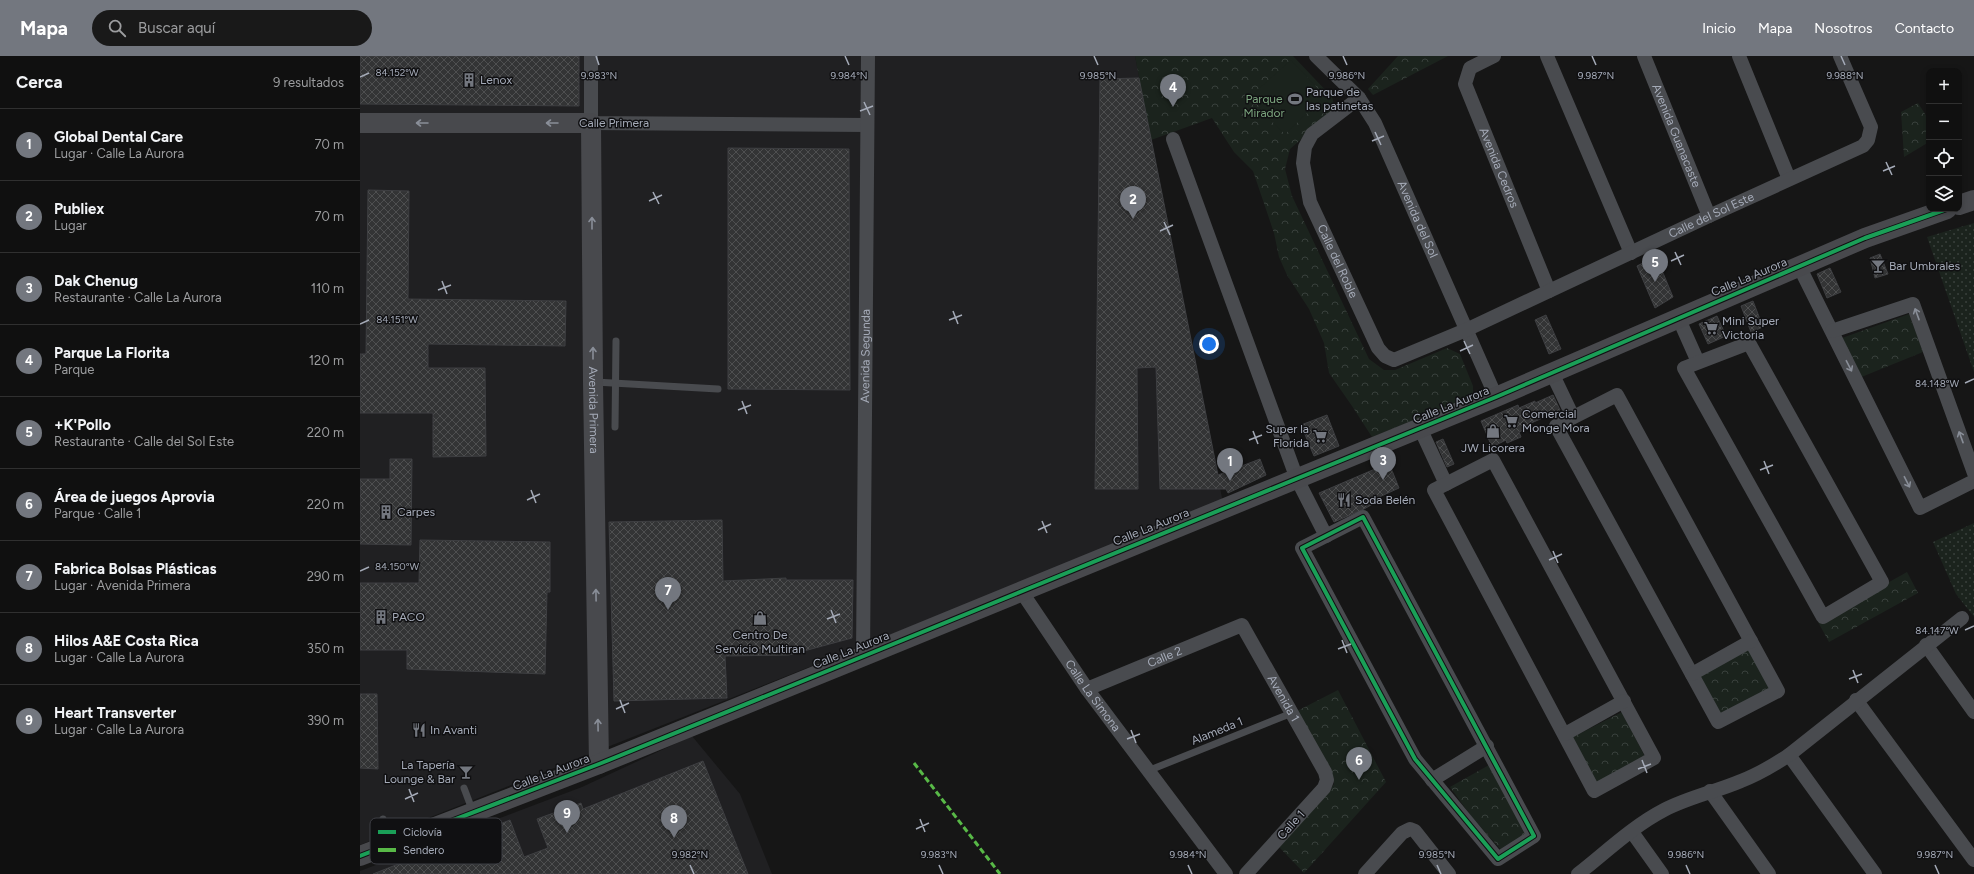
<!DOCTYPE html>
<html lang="es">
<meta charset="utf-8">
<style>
:root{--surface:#101010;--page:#191919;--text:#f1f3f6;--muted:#9c9d9f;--line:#303030;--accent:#73777f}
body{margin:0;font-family:Figtree,sans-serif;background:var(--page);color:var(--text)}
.controls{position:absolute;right:12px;top:12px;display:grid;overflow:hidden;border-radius:8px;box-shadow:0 2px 6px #0003}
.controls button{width:36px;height:36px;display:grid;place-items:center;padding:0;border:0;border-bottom:1px solid var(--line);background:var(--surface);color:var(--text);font:20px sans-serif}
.you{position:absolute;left:849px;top:288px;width:14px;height:14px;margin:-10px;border:3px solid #fff;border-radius:50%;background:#1a73e8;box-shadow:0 0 0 6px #1a73e833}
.badge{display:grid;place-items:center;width:26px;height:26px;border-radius:50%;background:var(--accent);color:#fff;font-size:13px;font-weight:700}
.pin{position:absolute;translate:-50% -33px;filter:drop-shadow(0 1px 2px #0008)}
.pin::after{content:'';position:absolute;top:21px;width:14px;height:12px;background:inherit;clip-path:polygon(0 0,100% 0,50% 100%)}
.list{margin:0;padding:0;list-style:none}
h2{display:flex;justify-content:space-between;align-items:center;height:52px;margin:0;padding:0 16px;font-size:17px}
h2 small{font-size:13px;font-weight:400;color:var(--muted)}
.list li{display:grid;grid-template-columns:26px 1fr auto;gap:12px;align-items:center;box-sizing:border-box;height:72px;padding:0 16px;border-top:1px solid var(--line)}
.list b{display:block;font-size:15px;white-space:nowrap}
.list p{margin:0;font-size:13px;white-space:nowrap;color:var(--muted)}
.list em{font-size:13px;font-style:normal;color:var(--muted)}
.icon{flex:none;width:22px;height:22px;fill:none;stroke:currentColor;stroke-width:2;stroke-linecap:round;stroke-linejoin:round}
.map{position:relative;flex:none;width:1614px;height:818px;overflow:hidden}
header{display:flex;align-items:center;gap:24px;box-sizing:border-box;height:56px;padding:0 20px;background:var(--accent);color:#fff}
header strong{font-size:19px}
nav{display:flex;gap:22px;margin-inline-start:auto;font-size:14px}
.search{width:280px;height:36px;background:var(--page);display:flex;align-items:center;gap:10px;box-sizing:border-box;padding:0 14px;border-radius:22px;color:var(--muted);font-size:15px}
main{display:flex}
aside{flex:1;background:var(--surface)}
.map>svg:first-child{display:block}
.built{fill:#202022}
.grass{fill:url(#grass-dots)}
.park{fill:url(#park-crowns)}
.pitch{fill:#1b231d}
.building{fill:url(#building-cross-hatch);stroke:#3e3f42}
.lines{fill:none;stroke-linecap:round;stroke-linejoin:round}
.lane{stroke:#494b4f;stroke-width:7}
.street{stroke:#494b4f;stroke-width:14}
.secondary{stroke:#48494d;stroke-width:20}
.quiet{stroke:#58b947;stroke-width:3;stroke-dasharray:6 3;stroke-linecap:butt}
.cycleway-casing{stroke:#101012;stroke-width:6}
.cycleway{stroke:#1a9f57;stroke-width:4}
.oneway{stroke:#898e98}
.ticks{fill:none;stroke:#a5abb8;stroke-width:1.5}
.labels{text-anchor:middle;stroke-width:3;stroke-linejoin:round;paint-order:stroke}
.poi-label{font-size:12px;fill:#a5abb8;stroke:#101012;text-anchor:start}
.park-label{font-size:12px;fill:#7ba47e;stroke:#101012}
.street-label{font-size:12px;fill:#a5abb8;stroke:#101012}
.key{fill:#101012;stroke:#3d3e44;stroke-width:1}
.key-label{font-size:11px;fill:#a5abb8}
.ticks-label{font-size:10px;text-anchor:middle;fill:#a5abb8;stroke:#101012;stroke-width:3;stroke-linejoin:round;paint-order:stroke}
</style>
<header>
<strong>Mapa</strong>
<div class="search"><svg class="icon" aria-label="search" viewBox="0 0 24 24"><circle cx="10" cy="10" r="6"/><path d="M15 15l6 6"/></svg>Buscar aquí</div>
<nav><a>Inicio</a><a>Mapa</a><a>Nosotros</a><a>Contacto</a></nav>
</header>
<main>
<aside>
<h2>Cerca<small>9 resultados</small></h2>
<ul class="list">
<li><span class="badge">1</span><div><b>Global Dental Care</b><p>Lugar · Calle La Aurora</p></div><em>70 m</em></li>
<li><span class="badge">2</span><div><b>Publiex</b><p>Lugar</p></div><em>70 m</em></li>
<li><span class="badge">3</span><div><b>Dak Chenug</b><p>Restaurante · Calle La Aurora</p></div><em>110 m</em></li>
<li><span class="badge">4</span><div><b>Parque La Florita</b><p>Parque</p></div><em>120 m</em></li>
<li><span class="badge">5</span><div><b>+K'Pollo</b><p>Restaurante · Calle del Sol Este</p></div><em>220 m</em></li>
<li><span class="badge">6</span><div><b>Área de juegos Aprovia</b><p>Parque · Calle 1</p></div><em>220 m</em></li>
<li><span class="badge">7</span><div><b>Fabrica Bolsas Plásticas</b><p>Lugar · Avenida Primera</p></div><em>290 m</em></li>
<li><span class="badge">8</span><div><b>Hilos A&amp;E Costa Rica</b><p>Lugar · Calle La Aurora</p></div><em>350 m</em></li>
<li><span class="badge">9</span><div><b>Heart Transverter</b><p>Lugar · Calle La Aurora</p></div><em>390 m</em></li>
</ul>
</aside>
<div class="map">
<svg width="1614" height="818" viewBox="0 0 1614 818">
<defs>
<pattern id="grass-dots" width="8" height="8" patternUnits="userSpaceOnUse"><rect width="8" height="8" fill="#1b231d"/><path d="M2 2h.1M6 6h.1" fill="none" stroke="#39403c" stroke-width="1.8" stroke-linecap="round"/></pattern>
<pattern id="park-crowns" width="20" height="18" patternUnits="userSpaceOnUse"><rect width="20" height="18" fill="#1b231d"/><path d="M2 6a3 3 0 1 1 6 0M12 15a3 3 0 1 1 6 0" fill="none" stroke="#39403c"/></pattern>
<pattern id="building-cross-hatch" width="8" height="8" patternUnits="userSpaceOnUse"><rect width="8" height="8" fill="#333435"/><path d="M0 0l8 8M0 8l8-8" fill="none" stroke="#4e4f50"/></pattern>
</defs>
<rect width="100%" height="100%" fill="#161616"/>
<g class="built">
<path d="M0,0h775l88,447 -863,342z"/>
<path d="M332,680l48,58 32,80h-412v-3l222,-84z"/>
</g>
<g class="grass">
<path d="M1614,167v149l-47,-135z"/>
<path d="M1614,467v94l-18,-23 -23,-52z"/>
</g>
<g class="park">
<path d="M775,0h158l39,41 2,7 -3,9 -41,36 -5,20 7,27 77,163 15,11h11l52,-22 13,6 13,32v6l-4,6 -97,39 -20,-31 -23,-33 -5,-30 -15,-34 -22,-34 -8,-18 -5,-24 -21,-62 -19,-19 -22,-34 -61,22z"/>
<path d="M1038,0h50l-75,39 -5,-6z"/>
<path d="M1558,47l11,17v22l-25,15 -3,-45z"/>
<path d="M1549,258l14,38 -64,26 -17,-40z"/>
<path d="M1547,516l11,21 -89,49 -11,-20z"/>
<path d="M1391,592l22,42 -54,28 -22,-43z"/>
<path d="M978,634l48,92 -82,91 -25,-26 48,-54 7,-9v-6l-37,-67z"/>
<path d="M1262,656l24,47 -49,25 -24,-47z"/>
<path d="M1129,709l39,69 -26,17 -31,-35 -21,-29z"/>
</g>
<path class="pitch" d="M931,4l34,36 -40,38 -26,-25 6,-6 -11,-10z"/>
<g class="building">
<path d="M0,0h219v50l-219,-2z"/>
<path d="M779,22l79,397 42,-16 6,16 -38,18 -2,-4h-66l-4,-122 -19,1 1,121h-43l5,-410z"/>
<path d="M368,92l121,1 1,241 -122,-1z"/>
<path d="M8,134l41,1 -1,108 158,2 -1,45 -137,-2v24h57l1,88 -53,1v-44h-73v-59h6z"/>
<path d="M1520,198l8,20 -13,4 -5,-20z"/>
<path d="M1296,200l17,41 -18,11 -18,-42z"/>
<path d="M1470,212l11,24 -14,6 -10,-24z"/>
<path d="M1393,245l10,26 -12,5 -10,-26z"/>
<path d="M1186,259l15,34 -12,5 -14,-34z"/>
<path d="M1357,260l9,20 -18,8 -9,-20z"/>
<path d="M1193,339l7,15 -33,15 1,3 -9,4 2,5 -14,6 -1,-3 -14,7 -11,-26 37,-16 1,3 16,-7v2z"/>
<path d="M967,359l12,31 -25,10 -13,-31z"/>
<path d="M1083,383l11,25 -7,3 -11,-25z"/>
<path d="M30,403h22l-1,86 -51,-1v-65h30z"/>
<path d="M1029,407l10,25 -22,10 1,3 -14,8 -30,13 -15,-29z"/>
<path d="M362,464l1,61 63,-3v2h67l-1,58 -63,17 -64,1 2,42 -113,3 -5,-179z"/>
<path d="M60,484l130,2v50h-3l-2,82 -138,-5v-19h-47v-67h59z"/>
<path d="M0,638h17l1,75 -18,-1z"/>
<path d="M343,705l45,113h-375l137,-54 14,37 24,-9 -11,-29 44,-16 2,6z"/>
</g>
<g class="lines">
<g class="lane">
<path d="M235,326l123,7"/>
<path d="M255,371l1,-86"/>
<path d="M790,714l142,-57"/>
<path d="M104,732l9,24"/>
<path d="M23,763l3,25"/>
</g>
<g class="street">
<path d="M231,0v67l276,2"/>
<path id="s1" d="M956,0l43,42 16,25 121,274"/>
<path id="s2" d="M1134,0l-24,12 -5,16 84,207"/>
<path d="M1187,0l84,197"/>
<path id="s3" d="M1284,0l65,160"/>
<path d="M1379,0l50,123"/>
<path id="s4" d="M999,42l-47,36 -7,13 -2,16 7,39 68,146 7,8 9,4 72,-30 243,-114 154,-70 5,-6 3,-13 -31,-71"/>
<path d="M813,83l124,340 29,57"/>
<path d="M1439,210l121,242 54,-27"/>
<path d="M1318,261l20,45"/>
<path d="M1472,275l81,-27 61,169"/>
<path d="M1389,287l133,239 -59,35 -139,-249z"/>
<path d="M1192,317l21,44"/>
<path d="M1257,339l161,296 -60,31 -162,-296z"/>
<path d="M1060,372l26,56"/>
<path d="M1133,404l161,298 -60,33 -160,-301z"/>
<path d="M1003,461l171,319 -36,23 -83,-100 -113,-211z"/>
<path id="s5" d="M661,535l66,98 139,185"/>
<path d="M1566,589l48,67"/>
<path id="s6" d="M503,600l5,-600"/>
<path d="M1332,618l59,-33"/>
<path id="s7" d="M727,633l155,-64 83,147 2,8 -3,8 -78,86"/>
<path d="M1496,644l118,160"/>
<path d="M1205,678l59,-33"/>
<path d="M1429,699l86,119"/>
<path d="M1072,724l55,-34"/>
<path d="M1350,735l59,83"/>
<path d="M1272,776l30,42"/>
<path d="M1005,818l37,-41 8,-4 5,2 34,43"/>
<path d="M1218,818c27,-21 55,-48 86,-64 25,-13 51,-18 77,-29 18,-7 33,-16 48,-26l173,-137"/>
</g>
<g class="secondary">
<path id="s8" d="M0,67h231l2,259 6,382"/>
<path d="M1599,149l15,-5"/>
<path d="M0,800l239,-92 238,-97 659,-270 369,-159 82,-29"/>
</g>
<path class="quiet" d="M554,707l86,111"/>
<defs>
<g id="cycleway">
<path d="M1003,461l171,319 -36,23 -83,-100 -113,-211z"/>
<path d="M0,800l239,-92 238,-97 659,-270 369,-159 82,-29"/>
</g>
</defs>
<use href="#cycleway" class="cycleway-casing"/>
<use href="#cycleway" class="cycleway"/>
</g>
<defs><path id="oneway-shaft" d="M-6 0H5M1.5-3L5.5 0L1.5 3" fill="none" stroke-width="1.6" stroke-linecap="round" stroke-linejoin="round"/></defs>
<g class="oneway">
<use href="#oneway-shaft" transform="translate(62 67) rotate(-180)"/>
<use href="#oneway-shaft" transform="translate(192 67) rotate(-180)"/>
<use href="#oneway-shaft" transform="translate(232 167) rotate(-90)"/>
<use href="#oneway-shaft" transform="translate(1557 258) rotate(-110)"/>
<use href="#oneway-shaft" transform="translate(233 297) rotate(-90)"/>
<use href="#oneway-shaft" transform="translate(1489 310) rotate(63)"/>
<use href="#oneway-shaft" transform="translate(1601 381) rotate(-110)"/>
<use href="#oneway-shaft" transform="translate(1547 426) rotate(63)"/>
<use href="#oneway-shaft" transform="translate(236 539) rotate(-91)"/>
<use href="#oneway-shaft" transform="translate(238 669) rotate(-91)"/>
</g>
<path class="ticks" d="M236,0l3,9M485,0l4,9M734,0l4,9M983,0l4,9M1232,0l4,9M1481,0l4,9M0,21l9,-4M504,46l6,13M500,55l13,-5M1015,76l6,13M1012,85l12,-5M1526,106l6,13M1523,115l12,-5M293,136l6,12M289,145l13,-6M804,166l6,13M800,175l13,-6M1315,196l6,13M1311,205l13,-6M82,225l5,13M78,234l13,-5M593,255l5,13M589,264l13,-5M0,268l9,-4M1104,285l6,13M1100,295l13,-6M1605,327l9,-4M382,345l5,13M378,354l13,-5M893,375l5,13M889,384l13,-5M1404,405l5,13M1400,414l13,-5M171,434l5,13M167,444l13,-6M682,465l5,12M678,474l13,-6M1193,495l5,12M1189,504l13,-6M0,515l9,-4M471,554l5,13M467,563l13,-5M1605,574l9,-4M982,584l5,13M978,593l13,-5M1493,614l5,13M1489,623l13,-5M260,644l5,13M256,653l13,-6M771,674l5,13M767,683l13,-5M1282,704l5,13M1278,713l13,-5M49,733l5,13M45,743l13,-6M560,763l5,13M556,773l13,-6M330,809l4,9M579,809l4,9M828,809l4,9M1077,809l4,9M1326,809l4,9M1575,809l4,9"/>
<defs>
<symbol id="building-bare" viewBox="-9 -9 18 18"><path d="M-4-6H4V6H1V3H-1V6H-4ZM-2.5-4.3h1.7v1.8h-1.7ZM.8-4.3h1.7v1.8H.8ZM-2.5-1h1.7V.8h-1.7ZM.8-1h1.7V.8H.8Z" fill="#73777f" stroke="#101012" stroke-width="2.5" paint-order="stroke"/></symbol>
<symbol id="stadium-bare" viewBox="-9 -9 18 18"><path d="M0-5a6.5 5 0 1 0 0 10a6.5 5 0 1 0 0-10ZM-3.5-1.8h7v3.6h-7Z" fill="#73777f" stroke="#101012" stroke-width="2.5" paint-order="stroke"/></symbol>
<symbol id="bar-bare" viewBox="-9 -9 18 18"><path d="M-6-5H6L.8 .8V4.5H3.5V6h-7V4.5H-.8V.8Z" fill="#73777f" stroke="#101012" stroke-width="2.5" paint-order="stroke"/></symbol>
<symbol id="supermarket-bare" viewBox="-9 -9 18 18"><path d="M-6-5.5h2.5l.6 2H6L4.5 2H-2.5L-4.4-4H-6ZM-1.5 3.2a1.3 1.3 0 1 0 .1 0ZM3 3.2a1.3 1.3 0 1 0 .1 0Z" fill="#73777f" stroke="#101012" stroke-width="2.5" paint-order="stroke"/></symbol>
<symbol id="shop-bare" viewBox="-9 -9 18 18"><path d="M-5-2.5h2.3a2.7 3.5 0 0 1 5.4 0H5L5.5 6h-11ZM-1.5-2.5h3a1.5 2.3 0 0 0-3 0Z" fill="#73777f" stroke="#101012" stroke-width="2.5" paint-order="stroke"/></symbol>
<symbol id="restaurant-bare" viewBox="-9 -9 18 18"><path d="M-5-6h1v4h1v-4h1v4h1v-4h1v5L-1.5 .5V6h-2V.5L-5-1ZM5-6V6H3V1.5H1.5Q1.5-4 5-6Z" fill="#73777f" stroke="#101012" stroke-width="2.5" paint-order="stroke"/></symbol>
</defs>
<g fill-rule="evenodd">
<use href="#building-bare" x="99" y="14" width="20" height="20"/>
<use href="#stadium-bare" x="925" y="33" width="20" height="20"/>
<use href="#bar-bare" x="1508" y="200" width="20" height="20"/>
<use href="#supermarket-bare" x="1341" y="262" width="20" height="20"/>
<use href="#supermarket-bare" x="1141" y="355" width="20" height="20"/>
<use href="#shop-bare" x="1123" y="365" width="20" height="20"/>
<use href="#supermarket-bare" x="950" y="370" width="20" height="20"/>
<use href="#restaurant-bare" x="974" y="434" width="20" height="20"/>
<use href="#building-bare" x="16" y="446" width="20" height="20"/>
<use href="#building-bare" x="11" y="551" width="20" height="20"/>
<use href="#shop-bare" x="390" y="552" width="20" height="20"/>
<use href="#restaurant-bare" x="49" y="664" width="20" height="20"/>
<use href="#bar-bare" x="96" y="706" width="20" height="20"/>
</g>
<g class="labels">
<g class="poi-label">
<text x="120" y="28">Lenox</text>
<text x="946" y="40">Parque de<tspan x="946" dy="14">las patinetas</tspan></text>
<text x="1529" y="214">Bar Umbrales</text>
<text x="1362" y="269">Mini Super<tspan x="1362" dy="14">Victoria</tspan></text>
<text x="1162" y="362">Comercial<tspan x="1162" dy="14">Monge Mora</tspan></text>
<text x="949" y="377" text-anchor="end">Super la<tspan x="949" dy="14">Florida</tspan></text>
<text x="1133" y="396" text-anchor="middle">JW Licorera</text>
<text x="995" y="448">Soda Belén</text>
<text x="37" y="460">Carpes</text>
<text x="32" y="565">PACO</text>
<text x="400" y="583" text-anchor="middle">Centro De<tspan x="400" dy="14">Servicio Multiran</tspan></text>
<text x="70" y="678">In Avanti</text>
<text x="95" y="713" text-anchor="end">La Tapería<tspan x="95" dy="14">Lounge &amp; Bar</tspan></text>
</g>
<g class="park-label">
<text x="904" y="47">Parque<tspan x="904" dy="14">Mirador</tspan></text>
</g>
<g class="street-label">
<text x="254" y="71">Calle Primera</text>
<text dy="4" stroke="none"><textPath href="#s3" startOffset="86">Avenida Guanacaste</textPath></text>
<text dy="4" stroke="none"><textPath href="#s2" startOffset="134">Avenida Cedros</textPath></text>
<text dy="4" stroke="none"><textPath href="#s4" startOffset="660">Calle del Sol Este</textPath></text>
<text dy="4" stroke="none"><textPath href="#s1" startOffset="195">Avenida del Sol</textPath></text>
<text dy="4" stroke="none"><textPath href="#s4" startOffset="195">Calle del Roble</textPath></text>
<text transform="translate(1389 221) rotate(-23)" y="4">Calle La Aurora</text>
<text dy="4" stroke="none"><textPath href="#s6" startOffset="300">Avenida Segunda</textPath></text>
<text transform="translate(1091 349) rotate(-22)" y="4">Calle La Aurora</text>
<text dy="4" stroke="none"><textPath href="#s8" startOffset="518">Avenida Primera</textPath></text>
<text transform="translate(791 471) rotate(-22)" y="4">Calle La Aurora</text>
<text transform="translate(491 594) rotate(-22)" y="4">Calle La Aurora</text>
<text dy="4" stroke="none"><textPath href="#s7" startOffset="84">Calle 2</textPath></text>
<text dy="4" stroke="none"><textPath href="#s5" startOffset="127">Calle La Simona</textPath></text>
<text dy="4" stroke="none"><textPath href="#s7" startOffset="252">Avenida 1</textPath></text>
<text transform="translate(857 675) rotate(-22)" y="4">Alameda 1</text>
<text transform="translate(191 716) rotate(-21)" y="4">Calle La Aurora</text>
<text transform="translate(931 769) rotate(-48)" y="4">Calle 1</text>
</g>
</g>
<rect x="10" y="762" width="132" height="46" rx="6" class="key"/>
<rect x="18" y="774" width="18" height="4" fill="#1a9f57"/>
<rect x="18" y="792" width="18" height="4" fill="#58b947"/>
<g class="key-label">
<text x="43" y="780">Ciclovía</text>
<text x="43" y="798">Sendero</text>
</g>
<g class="ticks-label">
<text x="37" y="20">84.152°W</text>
<text x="239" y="23">9.983°N</text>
<text x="489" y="23">9.984°N</text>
<text x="738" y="23">9.985°N</text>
<text x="987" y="23">9.986°N</text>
<text x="1236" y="23">9.987°N</text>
<text x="1485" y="23">9.988°N</text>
<text x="37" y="267">84.151°W</text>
<text x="1577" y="331">84.148°W</text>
<text x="37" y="514">84.150°W</text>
<text x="1577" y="578">84.147°W</text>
<text x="330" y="802">9.982°N</text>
<text x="579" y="802">9.983°N</text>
<text x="828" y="802">9.984°N</text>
<text x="1077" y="802">9.985°N</text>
<text x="1326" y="802">9.986°N</text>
<text x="1575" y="802">9.987°N</text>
</g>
</svg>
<div class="controls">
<button>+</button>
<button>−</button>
<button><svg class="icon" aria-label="locate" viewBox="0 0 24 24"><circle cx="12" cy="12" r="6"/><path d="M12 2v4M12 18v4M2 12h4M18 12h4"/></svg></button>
<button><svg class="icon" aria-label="layers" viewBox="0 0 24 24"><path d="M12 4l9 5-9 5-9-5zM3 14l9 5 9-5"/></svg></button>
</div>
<div class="you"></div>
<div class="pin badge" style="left:870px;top:425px">1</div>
<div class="pin badge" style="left:773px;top:163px">2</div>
<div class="pin badge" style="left:1023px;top:424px">3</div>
<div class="pin badge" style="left:813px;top:51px">4</div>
<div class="pin badge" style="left:1295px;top:226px">5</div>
<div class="pin badge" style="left:999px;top:724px">6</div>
<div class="pin badge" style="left:308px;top:554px">7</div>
<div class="pin badge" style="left:314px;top:782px">8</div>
<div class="pin badge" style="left:207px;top:777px">9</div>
</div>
</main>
